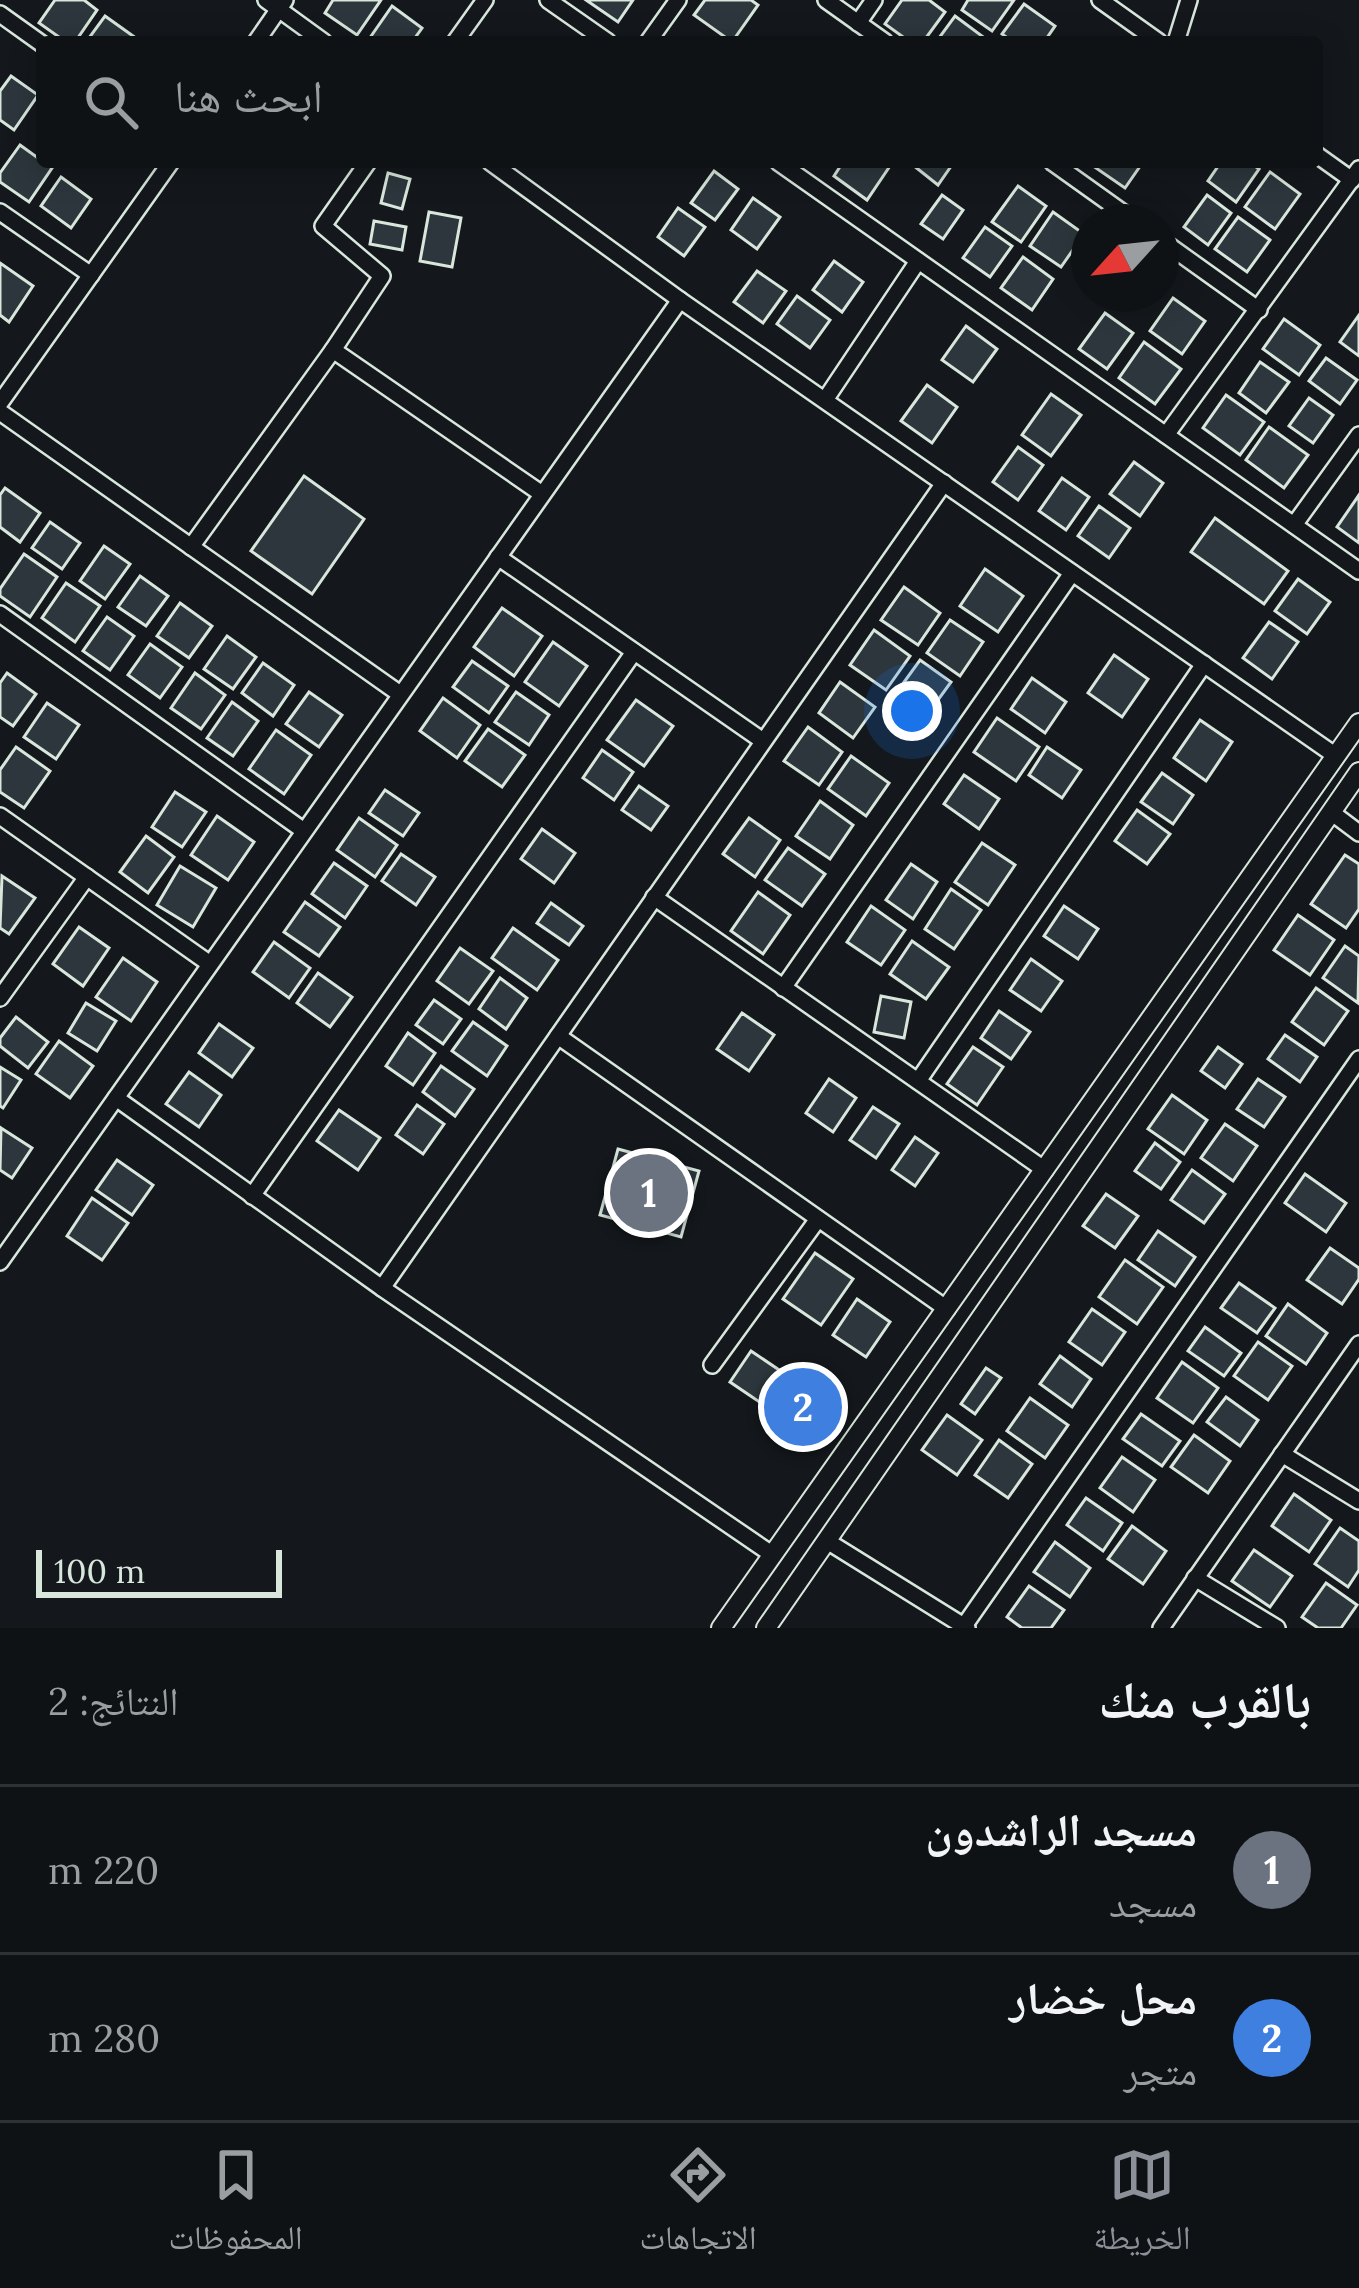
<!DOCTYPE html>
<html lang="ar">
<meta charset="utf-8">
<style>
:root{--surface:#0f1215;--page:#1d2022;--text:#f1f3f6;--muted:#9b9ea0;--line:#2f3234;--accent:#8c9099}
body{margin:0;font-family:Lora,"Noto Naskh Arabic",serif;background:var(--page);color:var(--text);direction:rtl}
.compass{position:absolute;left:1071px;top:204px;width:108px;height:108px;border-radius:50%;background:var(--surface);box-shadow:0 6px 30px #0003;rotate:243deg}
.scale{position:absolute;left:36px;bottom:30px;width:246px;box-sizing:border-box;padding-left:12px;border:6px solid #d8e6dc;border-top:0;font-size:33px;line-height:42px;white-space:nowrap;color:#d8e6dc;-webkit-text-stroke:9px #14181c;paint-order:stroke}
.you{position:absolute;left:912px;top:711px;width:42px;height:42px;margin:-30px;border:9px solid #fff;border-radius:50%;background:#1a73e8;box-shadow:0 0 0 18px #1a73e833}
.badge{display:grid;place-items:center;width:78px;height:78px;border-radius:50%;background:var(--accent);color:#fff;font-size:39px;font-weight:700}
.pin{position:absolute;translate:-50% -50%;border:6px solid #fff;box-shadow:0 3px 12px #0006}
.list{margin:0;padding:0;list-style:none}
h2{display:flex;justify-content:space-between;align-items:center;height:156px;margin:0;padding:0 48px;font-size:51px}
h2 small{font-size:39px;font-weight:400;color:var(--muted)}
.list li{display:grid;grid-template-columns:78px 1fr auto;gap:36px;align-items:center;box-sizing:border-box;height:168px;padding:0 48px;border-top:3px solid var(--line)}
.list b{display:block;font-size:45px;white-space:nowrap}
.list p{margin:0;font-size:39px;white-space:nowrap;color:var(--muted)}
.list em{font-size:39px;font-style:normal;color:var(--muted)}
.icon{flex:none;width:66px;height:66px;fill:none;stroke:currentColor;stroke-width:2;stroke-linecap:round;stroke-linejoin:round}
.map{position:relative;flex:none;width:1359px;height:1628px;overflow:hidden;direction:ltr}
.search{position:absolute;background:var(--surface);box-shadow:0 6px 30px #0003;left:36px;right:36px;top:36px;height:132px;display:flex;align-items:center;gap:30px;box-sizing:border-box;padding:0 42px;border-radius:12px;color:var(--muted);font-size:45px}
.sheet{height:492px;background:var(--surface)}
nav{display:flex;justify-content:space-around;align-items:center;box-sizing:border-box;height:168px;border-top:3px solid var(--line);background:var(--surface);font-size:33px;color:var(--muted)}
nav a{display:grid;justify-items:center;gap:6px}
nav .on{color:var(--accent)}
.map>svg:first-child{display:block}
.building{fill:#2c363c;stroke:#d8e6dc;stroke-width:3}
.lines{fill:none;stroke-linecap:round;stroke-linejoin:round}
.minor-casing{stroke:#d8e6dc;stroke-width:20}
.tertiary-casing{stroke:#d8e6dc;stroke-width:22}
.minor{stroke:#14181c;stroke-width:15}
.tertiary{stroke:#14181c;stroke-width:18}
</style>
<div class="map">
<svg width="1359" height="1628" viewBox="0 0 1359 1628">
<rect width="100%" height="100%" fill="#14181c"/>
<g class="building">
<path d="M55,0h29l13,10 -22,32h-9l-27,-19z"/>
<path d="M333,0h48l-24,35 -32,-22z"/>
<path d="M586,0h47l-15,22z"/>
<path d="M705,0h46l7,5 -26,37 -38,-27z"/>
<path d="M902,0h27l16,12 -22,30h-13l-25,-18z"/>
<path d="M968,0h46l-22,31 -30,-21z"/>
<path d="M1024,4l31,22 -11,16h-31l-11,-8z"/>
<path d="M392,6l30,22 -10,14h-45z"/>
<path d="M105,16l35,25 -1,1h-53z"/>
<path d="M955,16l31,23 -2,3h-48z"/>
<path d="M11,76l27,19 -24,35 -14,-10v-29z"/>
<path d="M20,145l32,23 -23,34 -29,-20v-9z"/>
<path d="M843,162h41l6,4 -23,34 -33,-24z"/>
<path d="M909,162h45l-16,23z"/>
<path d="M1096,162h47l-18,26 -32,-22z"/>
<path d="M1221,162h28l10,7 -23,33 -28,-21z"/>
<path d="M714,171l24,18 -23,31 -24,-17z"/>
<path d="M1270,172l30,22 -25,35 -30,-22z"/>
<path d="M388,173l22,6 -8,30 -21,-6z"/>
<path d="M61,177l30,22 -20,29 -30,-22z"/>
<path d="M1018,186l28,20 -25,36 -29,-20z"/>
<path d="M942,195l21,15 -20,29 -22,-15z"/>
<path d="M1207,195l24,18 -23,32 -24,-18z"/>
<path d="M753,198l27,19 -23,32 -26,-19z"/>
<path d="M678,208l27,19 -21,29 -26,-19z"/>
<path d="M429,212l32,6 -9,49 -32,-6z"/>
<path d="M1053,212l31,22 -23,33 -31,-21z"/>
<path d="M1238,217l32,23 -23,32 -32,-23z"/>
<path d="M374,221l32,6 -4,23 -32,-6z"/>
<path d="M985,227l27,19 -22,31 -27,-19z"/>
<path d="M1023,257l30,22 -21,31 -31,-22z"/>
<path d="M834,261l29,21 -21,30 -29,-22z"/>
<path d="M0,263l33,23 -24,36 -9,-7z"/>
<path d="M757,271l29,20 -23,32 -29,-21z"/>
<path d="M797,296l33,24 -20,28 -33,-24z"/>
<path d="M1173,298l32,23 -23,33 -32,-23z"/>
<path d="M1105,313l28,20 -26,36 -28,-20z"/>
<path d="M1359,315v41l-19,-14z"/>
<path d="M1284,319l36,26 -21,30 -36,-26z"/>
<path d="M966,326l31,23 -24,33 -31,-22z"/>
<path d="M1144,342l37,27 -26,35 -36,-26z"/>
<path d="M1326,358l31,22 -17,24 -31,-23z"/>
<path d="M1260,362l29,20 -23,31 -27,-20z"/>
<path d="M927,385l30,22 -25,36 -31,-22z"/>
<path d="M1051,394l30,21 -30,41 -29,-21z"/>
<path d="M1226,395l38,27 -24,33 -37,-27z"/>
<path d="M1309,398l24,17 -20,28 -24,-17z"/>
<path d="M1269,427l39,28 -24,33 -38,-28z"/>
<path d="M1018,447l25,18 -25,35 -25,-18z"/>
<path d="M1134,462l29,21 -23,33 -30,-22z"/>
<path d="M304,476l60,43 -52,75 -61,-43z"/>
<path d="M1062,478l27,19 -23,33 -27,-19z"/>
<path d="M5,488l35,25 -20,29 -20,-15v-32z"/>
<path d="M1359,495v48l-22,-16z"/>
<path d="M1099,506l31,22 -21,30 -31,-22z"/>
<path d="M1215,518l73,53 -24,33 -73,-52z"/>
<path d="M50,522l30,21 -18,26 -30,-21z"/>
<path d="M104,546l26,18 -25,35 -25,-18z"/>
<path d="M24,554l33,23 -27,40 -30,-21v-7z"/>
<path d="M985,569l38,27 -25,36 -38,-26z"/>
<path d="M140,576l28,20 -22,30 -28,-19z"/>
<path d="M1298,579l32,23 -23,32 -32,-23z"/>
<path d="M66,583l34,23 -25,36 -33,-24z"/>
<path d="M904,587l36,26 -22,32 -37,-25z"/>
<path d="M180,603l32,23 -23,32 -32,-22z"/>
<path d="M502,608l40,28 -28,40 -40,-29z"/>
<path d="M107,617l27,19 -24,34 -27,-19z"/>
<path d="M950,620l33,22 -23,34 -33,-23z"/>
<path d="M1269,622l29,20 -26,37 -29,-21z"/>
<path d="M874,630l36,26 -24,34 -36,-25z"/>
<path d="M227,636l29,21 -23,32 -29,-20z"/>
<path d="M553,642l34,24 -28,40 -34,-24z"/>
<path d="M150,644l32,23 -22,31 -32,-23z"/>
<path d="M1114,655l34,24 -26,38 -34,-24z"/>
<path d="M920,660l31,22 -26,36 -31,-22z"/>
<path d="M472,661l36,25 -19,27 -36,-26z"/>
<path d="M263,663l31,22 -21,31 -31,-23z"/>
<path d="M7,673l29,21 -23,32 -13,-9v-34z"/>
<path d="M195,673l30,22 -24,34 -30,-21z"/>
<path d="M1032,678l34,24 -21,31 -34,-24z"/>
<path d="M840,682l35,25 -22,31 -34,-25z"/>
<path d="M309,692l33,23 -23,32 -33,-23z"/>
<path d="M516,692l33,23 -20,30 -34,-23z"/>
<path d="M443,698l37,27 -23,33 -37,-27z"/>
<path d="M636,700l37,26 -29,40 -37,-26z"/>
<path d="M232,702l26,19 -25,35 -26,-18z"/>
<path d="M47,703l32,22 -23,34 -32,-22z"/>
<path d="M997,718l42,29 -23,34 -42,-29z"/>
<path d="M1200,720l32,22 -26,39 -32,-23z"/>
<path d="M808,727l34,25 -23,33 -35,-24z"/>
<path d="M488,729l37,26 -23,32 -37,-26z"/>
<path d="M276,730l35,25 -27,39 -35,-25z"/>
<path d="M16,747l34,24 -26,37 -24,-16v-22z"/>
<path d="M1047,747l34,23 -19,28 -33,-23z"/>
<path d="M602,750l31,22 -19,28 -31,-22z"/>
<path d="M851,756l38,27 -23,33 -38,-27z"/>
<path d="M1162,773l31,22 -20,29 -32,-22z"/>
<path d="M964,775l35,24 -20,30 -35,-25z"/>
<path d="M639,786l29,20 -17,24 -29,-20z"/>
<path d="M385,790l34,23 -16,23 -34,-23z"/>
<path d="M175,792l31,20 -24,35 -30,-20z"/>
<path d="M820,801l33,24 -23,34 -34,-23z"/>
<path d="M1137,810l33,24 -23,30 -32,-23z"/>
<path d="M217,816l37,26 -26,38 -37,-25z"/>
<path d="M359,818l38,27 -22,32 -38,-27z"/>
<path d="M749,818l31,22 -25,37 -32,-23z"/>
<path d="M542,829l33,24 -21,30 -33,-24z"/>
<path d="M146,836l28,21 -26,36 -28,-21z"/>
<path d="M982,843l33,22 -27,40 -33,-23z"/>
<path d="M788,848l37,26 -23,32 -37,-26z"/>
<path d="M401,854l34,23 -19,28 -34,-24z"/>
<path d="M1345,855l14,9v45l-13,19 -35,-24z"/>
<path d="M334,863l33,23 -22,32 -33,-24z"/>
<path d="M911,864l26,18 -24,37 -27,-19z"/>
<path d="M180,866l36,22 -23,39 -36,-22z"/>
<path d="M2,876l33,22 -26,36 -9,-6z"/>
<path d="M951,889l30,21 -27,39 -29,-20z"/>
<path d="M758,892l32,23 -27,39 -32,-23z"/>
<path d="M305,902l35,25 -21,29 -35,-24z"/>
<path d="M551,903l32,23 -14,19 -32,-22z"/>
<path d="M871,906l34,24 -24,35 -34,-23z"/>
<path d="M1064,906l34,23 -20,30 -34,-23z"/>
<path d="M1298,915l36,25 -24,35 -36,-25z"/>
<path d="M79,927l30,21 -26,38 -30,-22z"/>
<path d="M513,928l45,32 -21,30 -45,-32z"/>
<path d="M912,941l37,26 -23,32 -36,-25z"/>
<path d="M274,942l36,26 -21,30 -36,-26z"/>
<path d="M1345,946l14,10 -1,47 -35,-25z"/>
<path d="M460,948l33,23 -24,33 -32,-23z"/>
<path d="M123,958l34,24 -26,39 -35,-24z"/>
<path d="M1031,959l31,22 -21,30 -31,-21z"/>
<path d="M318,973l34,24 -22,30 -33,-24z"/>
<path d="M500,978l27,20 -21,31 -27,-20z"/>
<path d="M1316,988l32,23 -24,34 -32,-23z"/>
<path d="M881,996l30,6 -7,36 -30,-6z"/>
<path d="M434,1000l27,19 -18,25 -27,-19z"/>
<path d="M86,1003l30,18 -19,30 -29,-18z"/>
<path d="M999,1011l31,21 -19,27 -30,-21z"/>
<path d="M742,1013l32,22 -25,36 -32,-22z"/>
<path d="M16,1017l32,25 -20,26 -28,-22v-8z"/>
<path d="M473,1022l34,24 -20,30 -35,-25z"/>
<path d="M219,1024l34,24 -21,29 -33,-24z"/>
<path d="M408,1033l27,20 -22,32 -27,-19z"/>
<path d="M1285,1035l32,22 -17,25 -32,-23z"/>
<path d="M59,1041l34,25 -23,32 -34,-24z"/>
<path d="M973,1047l30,20 -26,38 -30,-21z"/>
<path d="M1218,1047l24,17 -17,24 -24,-17z"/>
<path d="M441,1066l33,23 -19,27 -32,-24z"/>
<path d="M0,1067l21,13 -18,28 -3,-2z"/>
<path d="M189,1072l32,23 -22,32 -33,-23z"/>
<path d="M829,1079l27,19 -23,34 -27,-19z"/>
<path d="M1258,1079l27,18 -21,30 -27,-18z"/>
<path d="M1172,1095l35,25 -23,34 -36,-25z"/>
<path d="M417,1105l27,19 -21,30 -27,-19z"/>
<path d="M873,1107l26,17 -23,34 -26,-18z"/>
<path d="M339,1110l41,28 -22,32 -41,-29z"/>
<path d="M1225,1124l32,22 -24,35 -32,-23z"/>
<path d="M1,1128l31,20 -20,30 -12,-8z"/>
<path d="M915,1137l23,16 -23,33 -23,-16z"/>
<path d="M1155,1143l25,19 -19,27 -26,-18z"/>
<path d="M618,1149l81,22 -18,66 -81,-22z"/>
<path d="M117,1160l36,25 -21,30 -36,-25z"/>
<path d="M1192,1170l33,24 -21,29 -33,-23z"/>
<path d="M1305,1174l41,29 -20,29 -41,-29z"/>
<path d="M1106,1194l32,22 -23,32 -32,-22z"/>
<path d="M92,1198l36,25 -26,37 -35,-24z"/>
<path d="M1158,1231l37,26 -20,29 -37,-26z"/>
<path d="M1330,1248l29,20v11l-17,25 -35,-24z"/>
<path d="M815,1253l38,26 -32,46 -38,-26z"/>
<path d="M1125,1260l38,27 -26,37 -38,-27z"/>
<path d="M1239,1283l36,25 -18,25 -36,-25z"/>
<path d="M857,1299l33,23 -24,35 -33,-22z"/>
<path d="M1288,1304l39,29 -21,31 -40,-28z"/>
<path d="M1092,1309l33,23 -23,33 -33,-23z"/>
<path d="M1205,1327l36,26 -17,23 -36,-25z"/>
<path d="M1258,1342l34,24 -24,34 -34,-24z"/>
<path d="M751,1351l37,25 -21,31 -37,-25z"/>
<path d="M1060,1356l31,23 -19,28 -32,-23z"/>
<path d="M1182,1362l36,26 -25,35 -36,-25z"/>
<path d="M986,1368l15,10 -26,36 -14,-10z"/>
<path d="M794,1380l39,27 -21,32 -40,-27z"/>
<path d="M1226,1397l32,23 -18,26 -33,-24z"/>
<path d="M1030,1398l38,27 -23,33 -38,-27z"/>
<path d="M1141,1414l39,27 -18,25 -39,-27z"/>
<path d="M947,1415l35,25 -25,35 -35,-25z"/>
<path d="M1194,1435l36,26 -22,32 -37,-26z"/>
<path d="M999,1440l33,24 -24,34 -33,-23z"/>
<path d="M1122,1457l33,23 -22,32 -33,-24z"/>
<path d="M1294,1494l37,26 -22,32 -37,-26z"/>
<path d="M1086,1498l36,25 -19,28 -36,-26z"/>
<path d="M1132,1526l34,25 -23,33 -35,-25z"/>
<path d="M1340,1528l19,13v29l-11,17 -33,-23z"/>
<path d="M1055,1542l35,26 -20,29 -36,-25z"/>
<path d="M1254,1550l38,26 -22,31 -38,-26z"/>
<path d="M1326,1583l31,22 -16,23h-23l-16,-11z"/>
<path d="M1029,1586l35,24 -13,18h-29l-15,-11z"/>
</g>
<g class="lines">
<defs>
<g id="minor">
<path d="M266,0l58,42"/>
<path d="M548,0l60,42"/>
<path d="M826,0l59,42"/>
<path d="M1100,0l59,42"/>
<path d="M0,14l42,30"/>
<path d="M858,23l16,-23"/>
<path d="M256,42l29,-42"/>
<path d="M455,42l30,-42"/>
<path d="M648,42l30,-42"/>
<path d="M1176,42l13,-42"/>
<path d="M1317,155l35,25"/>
<path d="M490,162l190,138 656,456"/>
<path d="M778,162l581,409"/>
<path d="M1052,162l84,60"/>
<path d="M0,212l91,63"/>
<path d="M1161,240l98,70"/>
<path d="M333,350l49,-74 -59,-50 45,-64"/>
<path d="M825,400l93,-139"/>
<path d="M0,403l171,-241"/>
<path d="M0,412l400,282"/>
<path d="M1166,435l193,-266"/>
<path d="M1294,525l65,-90"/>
<path d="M191,547l142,-197 209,144"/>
<path d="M498,557l265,184"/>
<path d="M0,614l304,217"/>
<path d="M1331,812l28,21"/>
<path d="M0,816l210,148"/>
<path d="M654,897l391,273"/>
<path d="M783,988l289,-415"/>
<path d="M0,998l87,-121"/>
<path d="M558,1036l389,273"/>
<path d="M918,1081l286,-417"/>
<path d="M116,1098l266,190 562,-805"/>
<path d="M252,1196l382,-544"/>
<path d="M0,1262l680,-962"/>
<path d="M382,1288l391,267"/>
<path d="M712,1365l106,-146"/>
<path d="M1282,1454l77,47"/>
<path d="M827,1541l140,87"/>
<path d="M1195,1578l82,50"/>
<path d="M964,1626l395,-567"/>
<path d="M1161,1628l198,-284"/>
</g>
<g id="tertiary">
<path d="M721,1628l638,-905"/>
<path d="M766,1628l593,-856"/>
</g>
</defs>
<use href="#minor" class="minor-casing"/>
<use href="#tertiary" class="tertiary-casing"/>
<use href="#minor" class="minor"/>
<use href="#tertiary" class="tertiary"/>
</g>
</svg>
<svg class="compass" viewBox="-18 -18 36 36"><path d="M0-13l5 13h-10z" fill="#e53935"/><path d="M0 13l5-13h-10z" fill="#9b9ea0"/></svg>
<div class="scale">100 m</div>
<div class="you"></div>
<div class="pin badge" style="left:649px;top:1193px;background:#6b7280">1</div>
<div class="pin badge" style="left:803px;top:1407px;background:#3f7fe0">2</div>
<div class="search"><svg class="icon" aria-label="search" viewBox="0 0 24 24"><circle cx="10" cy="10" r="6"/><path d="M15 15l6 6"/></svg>ابحث هنا</div>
</div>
<section class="sheet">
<h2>بالقرب منك<small>النتائج: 2</small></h2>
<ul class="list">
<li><span class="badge" style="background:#6b7280">1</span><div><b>مسجد الراشدون</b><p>مسجد</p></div><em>220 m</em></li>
<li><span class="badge" style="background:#3f7fe0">2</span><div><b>محل خضار</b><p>متجر</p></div><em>280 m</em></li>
</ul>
</section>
<nav>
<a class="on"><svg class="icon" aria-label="map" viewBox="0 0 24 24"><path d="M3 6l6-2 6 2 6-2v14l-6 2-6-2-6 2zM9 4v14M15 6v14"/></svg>الخريطة</a>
<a><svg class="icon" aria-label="directions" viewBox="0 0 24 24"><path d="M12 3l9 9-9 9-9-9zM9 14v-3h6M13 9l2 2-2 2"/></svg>الاتجاهات</a>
<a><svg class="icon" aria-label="saved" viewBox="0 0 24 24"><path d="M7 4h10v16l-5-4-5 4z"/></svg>المحفوظات</a>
</nav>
